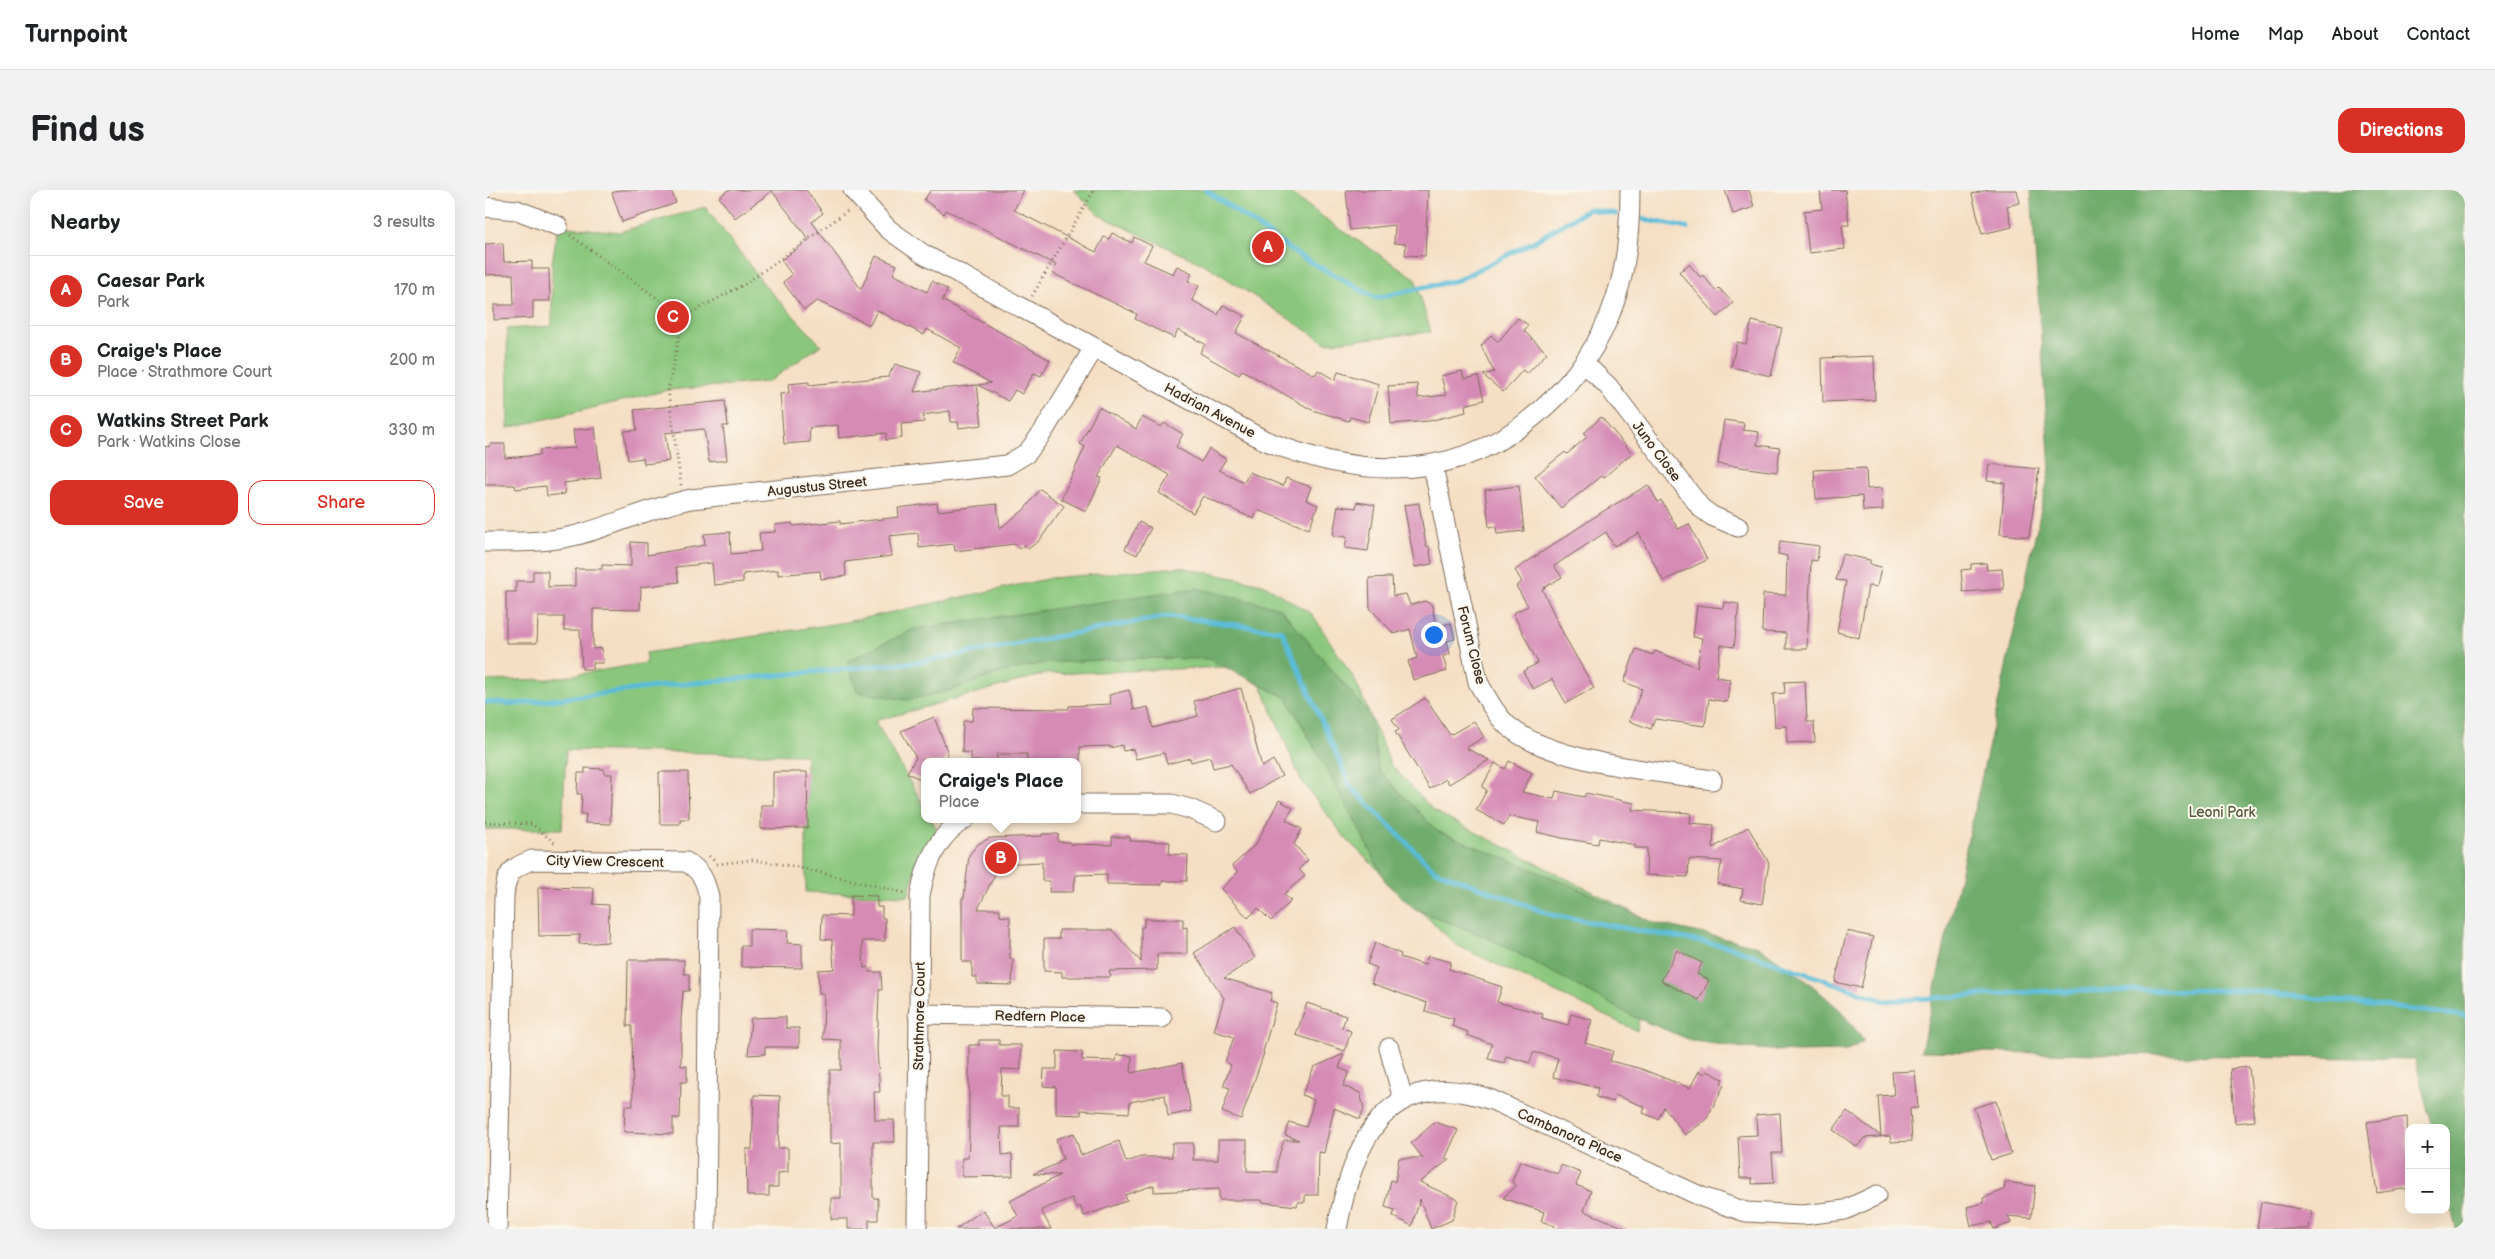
<!DOCTYPE html>
<meta charset="utf-8">
<style>
:root{--surface:#fff;--page:#f2f2f2;--text:#202124;--muted:#757577;--line:#e0e0e0;--accent:#d93025}
body{margin:0;font-family:"Balsamiq Sans",sans-serif;background:var(--page);color:var(--text)}
.controls{position:absolute;right:15px;bottom:15px;display:grid;overflow:hidden;border-radius:10px;box-shadow:0 5px 20px #0002}
.controls button{width:45px;height:45px;display:grid;place-items:center;padding:0;border:0;border-bottom:1px solid var(--line);background:var(--surface);color:var(--text);font:25px sans-serif}
.you{position:absolute;left:948px;top:444px;width:18px;height:18px;margin:-12px;border:4px solid #fff;border-radius:50%;background:#1a73e8;box-shadow:0 0 0 8px #1a73e833}
.badge{display:grid;place-items:center;width:32px;height:32px;border-radius:50%;background:var(--accent);color:#fff;font-size:16px;font-weight:700}
.pin{position:absolute;translate:-50% -50%;border:2px solid #fff;box-shadow:0 1px 5px #0006}
.popup{position:absolute;left:436px;top:568px;width:160px;height:65px;box-sizing:border-box;display:grid;place-content:center;border-radius:10px;background:var(--surface);filter:drop-shadow(0 1px 4px #0005);font-size:16px;white-space:nowrap;color:var(--muted)}
.popup b{font-size:19px;color:var(--text)}
.popup::after{content:'';position:absolute;left:50%;top:100%;margin-left:-10px;border:10px solid transparent;border-top-color:var(--surface)}
.list{margin:0;padding:0;list-style:none}
h2{display:flex;justify-content:space-between;align-items:center;height:65px;margin:0;padding:0 20px;font-size:21px}
h2 small{font-size:16px;font-weight:400;color:var(--muted)}
.list li{display:grid;grid-template-columns:32px 1fr auto;gap:15px;align-items:center;box-sizing:border-box;height:70px;padding:0 20px;border-top:1px solid var(--line)}
.list b{display:block;font-size:19px;white-space:nowrap}
.list p{margin:0;font-size:16px;white-space:nowrap;color:var(--muted)}
.list em{font-size:16px;font-style:normal;color:var(--muted)}
.actions{display:flex;gap:10px;padding:15px 20px}
.actions a{flex:1;padding:11px 0;border:1px solid var(--accent);border-radius:15px;text-align:center;font-size:18px;color:var(--accent)}
.actions .main{background:var(--accent);color:#fff}
.map{position:relative;flex:none;width:1980px;height:1039px;overflow:hidden;border-radius:15px}
header{display:flex;align-items:center;gap:30px;box-sizing:border-box;height:70px;padding:0 25px;background:var(--surface);border-bottom:1px solid var(--line)}
header strong{font-size:24px}
nav{display:flex;gap:28px;margin-inline-start:auto;font-size:18px}
.intro{display:flex;align-items:center;justify-content:space-between;box-sizing:border-box;height:120px;padding:0 30px}
h1{margin:0;font-size:35px}
.button{padding:12px 22px;border-radius:15px;background:var(--accent);color:#fff;font-size:18px;font-weight:700}
main{display:flex;gap:30px;padding:0 30px}
aside{flex:1;background:var(--surface);border-radius:15px;box-shadow:0 5px 20px #0002}
.map>svg:first-child{display:block}
.green{fill:#8ac77d;stroke:#62784e}
.forest{fill:#6fac6c;stroke:#556b45}
.lines{fill:none;stroke-linecap:round;stroke-linejoin:round}
.stream{stroke:#5abcd8;stroke-width:5}
.building{fill:#d68bb5}
.minor-casing{stroke:#7c6958;stroke-width:21}
.path{stroke:#7c6958;stroke-width:3;stroke-dasharray:1 4;stroke-linecap:butt}
.minor{stroke:#fff;stroke-width:19}
.labels{text-anchor:middle;stroke-width:4;stroke-linejoin:round;paint-order:stroke}
.street-label{font-size:14px;fill:#3b2a1e;stroke:#fbf7ec}
.park-label{font-size:14px;fill:#53593a;stroke:#fbf7ec}
</style>
<header>
<strong>Turnpoint</strong>
<nav><a>Home</a><a>Map</a><a>About</a><a>Contact</a></nav>
</header>
<div class="intro"><h1>Find us</h1><a class="button">Directions</a></div>
<main>
<aside>
<h2>Nearby<small>3 results</small></h2>
<ul class="list">
<li><span class="badge">A</span><div><b>Caesar Park</b><p>Park</p></div><em>170 m</em></li>
<li><span class="badge">B</span><div><b>Craige's Place</b><p>Place · Strathmore Court</p></div><em>200 m</em></li>
<li><span class="badge">C</span><div><b>Watkins Street Park</b><p>Park · Watkins Close</p></div><em>330 m</em></li>
</ul>
<div class="actions"><a class="main">Save</a><a>Share</a></div>
</aside>
<div class="map">
<svg width="1980" height="1039" viewBox="0 0 1980 1039">
<rect width="100%" height="100%" fill="#fbf7ec"/>
<filter id="ink" filterUnits="userSpaceOnUse"><feTurbulence type="fractalNoise" baseFrequency=".02" numOctaves="2"/><feDisplacementMap in="SourceGraphic" scale="10" xChannelSelector="R" yChannelSelector="G"/><feConvolveMatrix kernelMatrix="1 2 1 2 8 2 1 2 1" color-interpolation-filters="sRGB"/></filter>
<filter id="wash" filterUnits="userSpaceOnUse"><feTurbulence type="fractalNoise" baseFrequency=".0096" numOctaves="4" result="noise"/><feDisplacementMap in="SourceGraphic" scale="20" xChannelSelector="R" yChannelSelector="G"/><feGaussianBlur stdDeviation="1.12" result="paint"/><feColorMatrix in="noise" values="0 0 0 0 0 0 0 0 0 0 0 0 0 0 0 0 0 1.4 0 .05"/><feComposite in="paint" operator="in"/></filter>
<g filter="url(#wash)">
<rect width="100%" height="100%" fill="#f5dfc4"/>
<g class="green">
<path d="M589,0h212l51,37 78,51 16,54 -105,11 -117,-76 -110,-52z"/>
<path d="M220,17l62,81 54,57 -53,37 -100,8 -160,38 -1,-99 45,-3v-63l6,-37 61,6z"/>
<path d="M695,377l83,17 49,30 43,66 36,85 43,46 220,112 -17,108 -181,-86 -110,-106 -45,-59 -48,-114 -208,8 -170,47 50,87v11h6l6,10 -23,45 -6,22 -102,-4v-137l-240,-5 -4,79h-77v-148l65,-2 96,-16v-10l200,-31 205,-44z"/>
</g>
<g class="forest">
<path d="M1546,0h434v1039h-9l-10,-41v-60h-14l-17,-69 -494,-8 129,-582z"/>
<path d="M712,398l83,20 90,107 8,54 59,62 129,52 88,40 104,23 54,39 29,26 23,30 -18,10 -49,1 -52,-4 -52,-7 -59,-24 -139,-76 -80,-32 -29,-26 -30,-60 -69,-125 -78,-39 -65,-1 -100,5 -41,9 -51,18 -44,10 -51,-8 -10,-31 67,-32z"/>
</g>
<g class="lines">
<g class="stream">
<path d="M721,0l92,65 78,43 82,-18 75,-38 56,-33 27,5"/>
<path d="M1158,29l44,9"/>
<path d="M0,512l31,2 157,-19 246,-23 250,-46 113,15 69,156 83,83 118,45 178,32 155,54 161,-10 195,-1 224,26"/>
</g>
</g>
<g id="blocks">
<g class="building">
<path d="M135,0h51l5,13 -54,19 -10,-29z"/>
<path d="M243,0h78l17,23 -11,9 49,67 15,-33 21,9 -4,9 34,18 5,-11 16,9 -6,10 108,60 -9,16 -7,-3 -12,21 -7,-4 -7,11 -30,-16 13,-2 -38,-21 8,-14 -34,-19 -3,6 -47,-25 -7,15 -53,-24 -13,9 -21,-28 9,-7 -11,-15 28,-20 -37,-49 -37,27 -16,-21z"/>
<path d="M446,0h93l-10,20 82,42 8,-15 5,2 3,-6 20,10 2,-6 18,9 -8,15 29,13 4,-8 15,7 -4,8 11,5 -7,14 26,15 5,-10 22,11 -9,17 79,42 3,-5 17,10 3,-8 41,12 -11,38 -18,-5 -1,4 -37,-11 -70,-40 -3,5 -39,-22 5,-9 -27,-14 -4,8 -39,-19 2,-5 -85,-41 4,-8 -110,-55 -2,4 -20,-14z"/>
<path d="M861,0h82l-3,66 -20,-1 1,-11 -12,-1 1,-18 -45,5z"/>
<path d="M1240,0h24l5,17 -21,7z"/>
<path d="M1335,0h25l4,35h-7l3,24 -36,4 -5,-42 18,-2z"/>
<path d="M1502,0h30l3,13 -13,3 5,21 -30,7 -10,-40z"/>
<path d="M18,53l1,19 28,-1v8h17l1,32h-17v17l-39,2v-15h20l-1,-31 -28,1v-31z"/>
<path d="M1204,74l11,13 3,-2 13,16 3,-3 14,15 -15,14 -39,-45z"/>
<path d="M1033,128l10,7 -4,6 23,22 -20,21 -4,-4 -20,22 -20,-17 11,-3 -13,-26 10,-11 7,7z"/>
<path d="M1267,131l30,7 -11,48 -40,-9 6,-25 9,2z"/>
<path d="M1389,166l1,44 -52,2 -1,-44z"/>
<path d="M410,174l26,8 -7,20 63,-7 5,40 -23,3 -1,-6h-7l-1,-11 -27,4 1,7 -23,2 1,14 -16,2v-7l-47,5 -1,-13 -29,3 1,14 -26,2 -4,-50 9,-1 -1,-9 21,-2v3l79,-8z"/>
<path d="M977,181l2,8 14,-3 6,24 -19,5 1,7 -37,9 -38,3 -3,-38 29,-2 1,14 28,-3 -5,-19z"/>
<path d="M240,211l3,25h-5l4,34 -18,2 -5,-33 -39,4 4,28 -25,3 -1,-6 -15,2 -4,-29 13,-1 -3,-20z"/>
<path d="M614,217l37,22 6,-12 19,10 3,-4 19,11 -7,13 25,15 8,-13 17,10 -7,11 25,12 5,-10 34,14 3,-8 25,9 -5,13 12,5 -9,24 -52,-19 -3,9 -51,-23 -10,17 -34,-20 11,-18 -53,-30 -19,32 4,1 -16,33 -25,-12 24,-52 -5,-3z"/>
<path d="M1116,227l31,36 -29,25 -2,-2 -40,32 -26,-32 30,-24 2,2 20,-17 -3,-4z"/>
<path d="M1239,230l20,3 -1,7 16,2 -2,13 23,3 -3,24 -59,-8z"/>
<path d="M110,238l6,50 -37,5 1,11 -18,2 -1,-10 -30,3 -1,-4h-30v-38l5,-1v-2h15v14l35,-3v-5l35,-2 -2,-18z"/>
<path d="M1504,274l50,5 -10,68 -29,-3 5,-51 -18,-2z"/>
<path d="M1381,278l1,21 15,-1 1,22 -20,1 -1,-15 -46,3 -2,-29z"/>
<path d="M1163,295l10,17 3,-2 17,29 11,-5 18,36 -44,21 -24,-48 -25,13 -8,-14 -52,34 8,11 -20,12 23,48 29,51 -28,15 -14,-24 -19,10 -10,-18 15,-8 -25,-50 15,-7 -12,-20 6,-4 -7,-12 87,-58z"/>
<path d="M1034,296l5,45 -27,3 -1,-8 -7,1 -4,-37z"/>
<path d="M555,299l24,17 -25,35 -11,8 -3,-4 -6,4 -4,-5 -60,7 -1,-7 -35,4 -1,-15 -29,3 3,20 -47,6 1,14 -25,3 -1,-8 -42,4v-5l-35,4v8l-29,3 -2,-22 -36,4 3,15 -38,5 -1,23 -47,-1v40l9,-1 1,15h-10v6h-11l-2,-39h-16v-13h-26l-1,26h-31v-51h10v-11h17v-10h15v16l27,-1v-17h27v-4l29,1v-24l16,1v12l58,-10 -1,-11 26,-2 1,22 30,-3 -2,-18 16,-1v-7l17,-2 1,3 47,-5v3l59,-7 -1,-9 39,-5 1,8 59,-7 3,24 24,-18z"/>
<path d="M872,312l18,3 -7,46 -23,-3 2,-11 -14,-2 5,-29 18,2z"/>
<path d="M934,313l7,43h3l3,18 -17,3 -11,-62z"/>
<path d="M654,332l12,6 -14,27 -12,-6z"/>
<path d="M1295,351l39,5 -2,15 -6,-1 -4,89h-21v-16l-24,-1 1,-38 23,1 1,-39 -9,-2z"/>
<path d="M1357,364l28,6v4l11,3 -4,20 -9,-1 -9,52 -22,-6 9,-51 -10,-1z"/>
<path d="M1501,373l1,7 15,-1 2,20 -41,3 -2,-22 10,-1v-5z"/>
<path d="M907,387l1,19 13,-2 4,11 15,-4 7,4 4,22 15,-4 4,16 -8,2 3,13 -7,2 4,15 -34,9 -5,-19 9,-3 -7,-29 -16,5 -24,-26 -1,-30z"/>
<path d="M1239,412l15,2 -5,43 -13,-2 -5,32 14,2 -3,23 -18,-3 -4,27 -50,-7 -4,10 -22,-8 13,-32 -18,-7 12,-33 17,6 2,-4 42,16 5,-29 -9,-1 4,-32 26,3z"/>
<path d="M1320,491l2,41h7l1,20 -28,1 -1,-17 -11,1 -2,-33 12,-1 -1,-11z"/>
<path d="M756,498l21,79 11,-7 9,16 -32,18 -19,-30 -18,4 -3,-11 -19,5 -1,-4 -23,6 -3,-11 -28,6 -3,-10 -10,2 -1,-6 -12,3v-2l-30,1v15h-53v-8h-30v8l-26,-1v-8l-9,-1 1,-31h9l1,-13 96,1v-3l42,-2 -2,-9 20,-5 5,20 14,-3 5,21 45,-12 -4,-15z"/>
<path d="M940,508l25,37 24,-14 10,16 -18,11 23,12 -40,24 -3,-5 -16,10 -35,-57 4,-2 -7,-11z"/>
<path d="M449,527l14,36 -4,9h-19v19l-18,-8 9,-15 -15,-27z"/>
<path d="M1024,571l23,12 -10,19 32,7 2,-8 28,6 2,-4 48,10 -2,7 59,3 -1,10 24,2 -1,23 35,-21 21,36 -7,41 -21,-4 2,-11 -26,-5 5,-23 -33,-2 -1,18 -42,-2 1,-27h-12v-3l-36,-7 -1,6 -36,-6 -25,-6 2,-10 -30,-6 -5,9 -28,-15 11,-20 -5,-3 13,-24 10,6z"/>
<path d="M100,578l19,1v5h8l-2,50 -25,-1 1,-9h-5l1,-20h-5l1,-21h7z"/>
<path d="M174,582h29l1,47h-9v5h-20z"/>
<path d="M288,582h34l1,56 -47,1v-24h12z"/>
<path d="M794,610l14,8 -7,12 16,9 -8,15 14,16 -9,9 6,7 -21,18 7,7 -20,20 -13,-13 -10,10 -27,-29 17,-17 -6,-6 24,-22z"/>
<path d="M557,644h16v8h12v2l42,1v-8h18v4l40,1 -1,12 19,1 -1,26h-25v4l-55,-1v-10l-31,1 -3,17h-24l1,-11h-8v-19l-42,2 -22,45h22v7l10,1v42h3l-1,26 -35,-1v-7h-5v-15h-10v-64h2l5,-43 9,-11 12,-6 52,-2z"/>
<path d="M53,697l56,1 -1,16 16,1 -1,37 -29,2 1,-9 -41,1z"/>
<path d="M366,705l26,1v11h5v11h3v23h-23l2,27 5,-1v5h12l1,18h-3l-2,60 3,42h-6l1,28h19l1,22h-22v56h5v22h-9v9h-21v-10h-17v-21h10v-55l-11,1v-74h11v-30l-18,-1 1,-46h-5l-1,-23 16,-1 -2,-29 -11,-1 1,-24 29,1z"/>
<path d="M659,729h39v9l4,-1v27h-30v16l-48,1 2,6h-49v-5l-18,-1v-32h15v-9h53l29,32v-35h3z"/>
<path d="M750,737l20,31 -31,20 48,15 -2,8 7,2 -14,49 1,1 -23,66 -19,-7 8,-24 -7,-2 8,-21 -6,-3 9,-25 -20,-6 10,-33 -30,-45z"/>
<path d="M264,739l39,1 -1,13 15,1v24l-61,-1v-21h8z"/>
<path d="M1362,741l26,6 -12,51 -26,-6z"/>
<path d="M890,753l26,11 -1,3 25,8 3,-9 23,6 -2,7 53,18 -5,15 46,12 -1,4 26,7 3,-11 21,6 -7,23 28,8 -3,10 29,7 51,20 9,-17 6,3 2,-3 16,8 -2,4 3,2 -18,35 -21,15 -21,-28 -6,12 -15,-6 2,-6 -30,-12 -2,7 -17,-5 2,-9 -45,-11 5,-19 -25,-6 -3,11 -24,-7 -2,7 -16,-4 4,-15 -25,-9 1,-3 -16,-6 2,-7 -29,-8 2,-8 -56,-20 6,-15 -10,-4z"/>
<path d="M1192,760l25,13 -5,11 12,6 -10,20 -38,-19z"/>
<path d="M143,770h56v14h5v17h-6l-2,29v46h6v16h-6l-1,36h-7v16l-49,-2 1,-26h8l-1,-80h-5z"/>
<path d="M822,813l39,13 -4,12 9,3 -6,20 -49,-16z"/>
<path d="M301,827v11h13v19h-34v7l-17,1 3,-37z"/>
<path d="M494,850h20v5h22v25l-19,-1 -1,27h7v12h11v19h-18l1,28 10,-1 1,22 -51,1v-19h6l1,-19v-94h10z"/>
<path d="M572,861l25,1v8l34,1 1,-6 15,1 -1,17 51,-10 9,48 -23,5 -3,-21 -35,7 -1,11 -48,-3v5l-25,-1v-27l-13,-1 1,-17h13z"/>
<path d="M859,864l-5,14 10,4 -6,14 17,7 4,15 -4,11 -26,-11 -10,45 -5,-1 -1,43h-13v7h-7l-1,4 -35,-4v-2h-43v-11l-65,3v-7l-29,10 2,6 -43,15 -4,-10 -4,2 -4,-10 -31,12 10,19h-95l27,-19 12,18 23,-12 -8,-15 50,-26 -27,-1 26,-11 -1,-2 5,-2 -7,-20 18,-6 7,22 38,-14 7,21 15,-5h31v-14h21v17h25v-20h29v31l30,1v-10l7,-22h15l-14,-5 4,-13 17,5 8,-27 -12,-5 12,-28z"/>
<path d="M1764,877l6,54 -20,2 -5,-54z"/>
<path d="M1430,881l3,37h-8l2,33 -21,1 -1,-6 -26,2 -7,9 -24,-17 14,-19 34,25 -3,-40 16,-1 -2,-23z"/>
<path d="M269,905l26,1 -2,52h10v24l-10,1v14h-9v9h-22l-1,-47h6z"/>
<path d="M1511,911l15,53 -20,6 -17,-52z"/>
<path d="M1295,923l2,40h-10l2,30 -22,1v-6h-12l-2,-42 19,-1 -1,-20z"/>
<path d="M1922,927l2,71 -32,5 -10,-71z"/>
<path d="M950,932l23,8 -13,29h5l-30,23 38,18 -6,20 -21,9 -11,-30 -8,27 -19,-10 2,-6 -10,-3 6,-27 4,2 4,-24h24l-12,-15z"/>
<path d="M1035,971l38,13 3,-9 20,8 -5,12 15,6 -7,20 44,18h-74l1,-3 -14,-5 3,-9 -41,-14 13,-12 -4,-4z"/>
<path d="M1520,992l30,4 -4,32 -23,-2 3,7 -17,6 -3,-7 -20,4 -4,-19 17,-4 -1,-5 21,-8z"/>
<path d="M1776,1012l51,9 -3,18h-52z"/>
</g>
</g>
</g>
<g filter="url(#ink)">
<use href="#blocks" fill-opacity="0" stroke="#7c6958" stroke-width="1"/>
<g class="lines">
<defs>
<g id="minor">
<path d="M368,0l35,39 35,25 341,186c105,43 207,42 291,-43 32,-33 53,-68 65,-113 8,-30 10,-63 10,-94"/>
<path d="M0,17l32,3 41,16"/>
<path d="M1100,174l23,22 93,122 11,8 26,11"/>
<path d="M948,276l45,216c9,16 17,32 30,44 43,37 148,45 204,54"/>
<path d="M0,352c30,0 59,1 88,-6 41,-10 78,-29 118,-37l316,-34 20,-12 16,-21 51,-84"/>
<path d="M592,614h95l18,5 27,12"/>
<path d="M433,824l244,4"/>
<path d="M904,858l14,51"/>
<path d="M12,1039l7,-332c2,-23 6,-29 28,-37l154,2c15,8 19,18 23,35l-3,332"/>
<path d="M432,1039l3,-333c5,-30 17,-61 45,-77"/>
<path d="M852,1039c16,-88 50,-166 155,-129l210,97 44,15 57,3 42,-5 32,-15"/>
</g>
</defs>
<use href="#minor" class="minor-casing"/>
<g class="path">
<path d="M85,45l113,82"/>
<path d="M547,106l62,-106"/>
<path d="M196,295l-13,-95 15,-73 62,-33 104,-74"/>
<path d="M0,632l47,2 23,19"/>
<path d="M224,666l9,8"/>
<path d="M232,674l35,-4 41,6 112,27"/>
</g>
<use href="#minor" class="minor"/>
</g>
</g>
<g class="labels">
<g class="street-label">
<text transform="translate(725 220) rotate(28)" y="5">Hadrian Avenue</text>
<text transform="translate(1172 261) rotate(53)" y="5">Juno Close</text>
<text transform="translate(332 296) rotate(-6)" y="5">Augustus Street</text>
<text transform="translate(987 455) rotate(76)" y="5">Forum Close</text>
<text transform="translate(120 671) rotate(1)" y="5">City View Crescent</text>
<text transform="translate(434 826) rotate(-89)" y="5">Strathmore Court</text>
<text transform="translate(555 826) rotate(1)" y="5">Redfern Place</text>
<text transform="translate(1085 945) rotate(24)" y="5">Cambanora Place</text>
</g>
<g class="park-label">
<text x="1737" y="627">Leoni Park</text>
</g>
</g>
</svg>
<div class="controls">
<button>+</button>
<button>−</button>
</div>
<div class="you"></div>
<div class="pin badge" style="left:783px;top:57px">A</div>
<div class="pin badge" style="left:516px;top:668px">B</div>
<div class="popup"><b>Craige's Place</b>Place</div>
<div class="pin badge" style="left:188px;top:127px">C</div>
</div>
</main>
